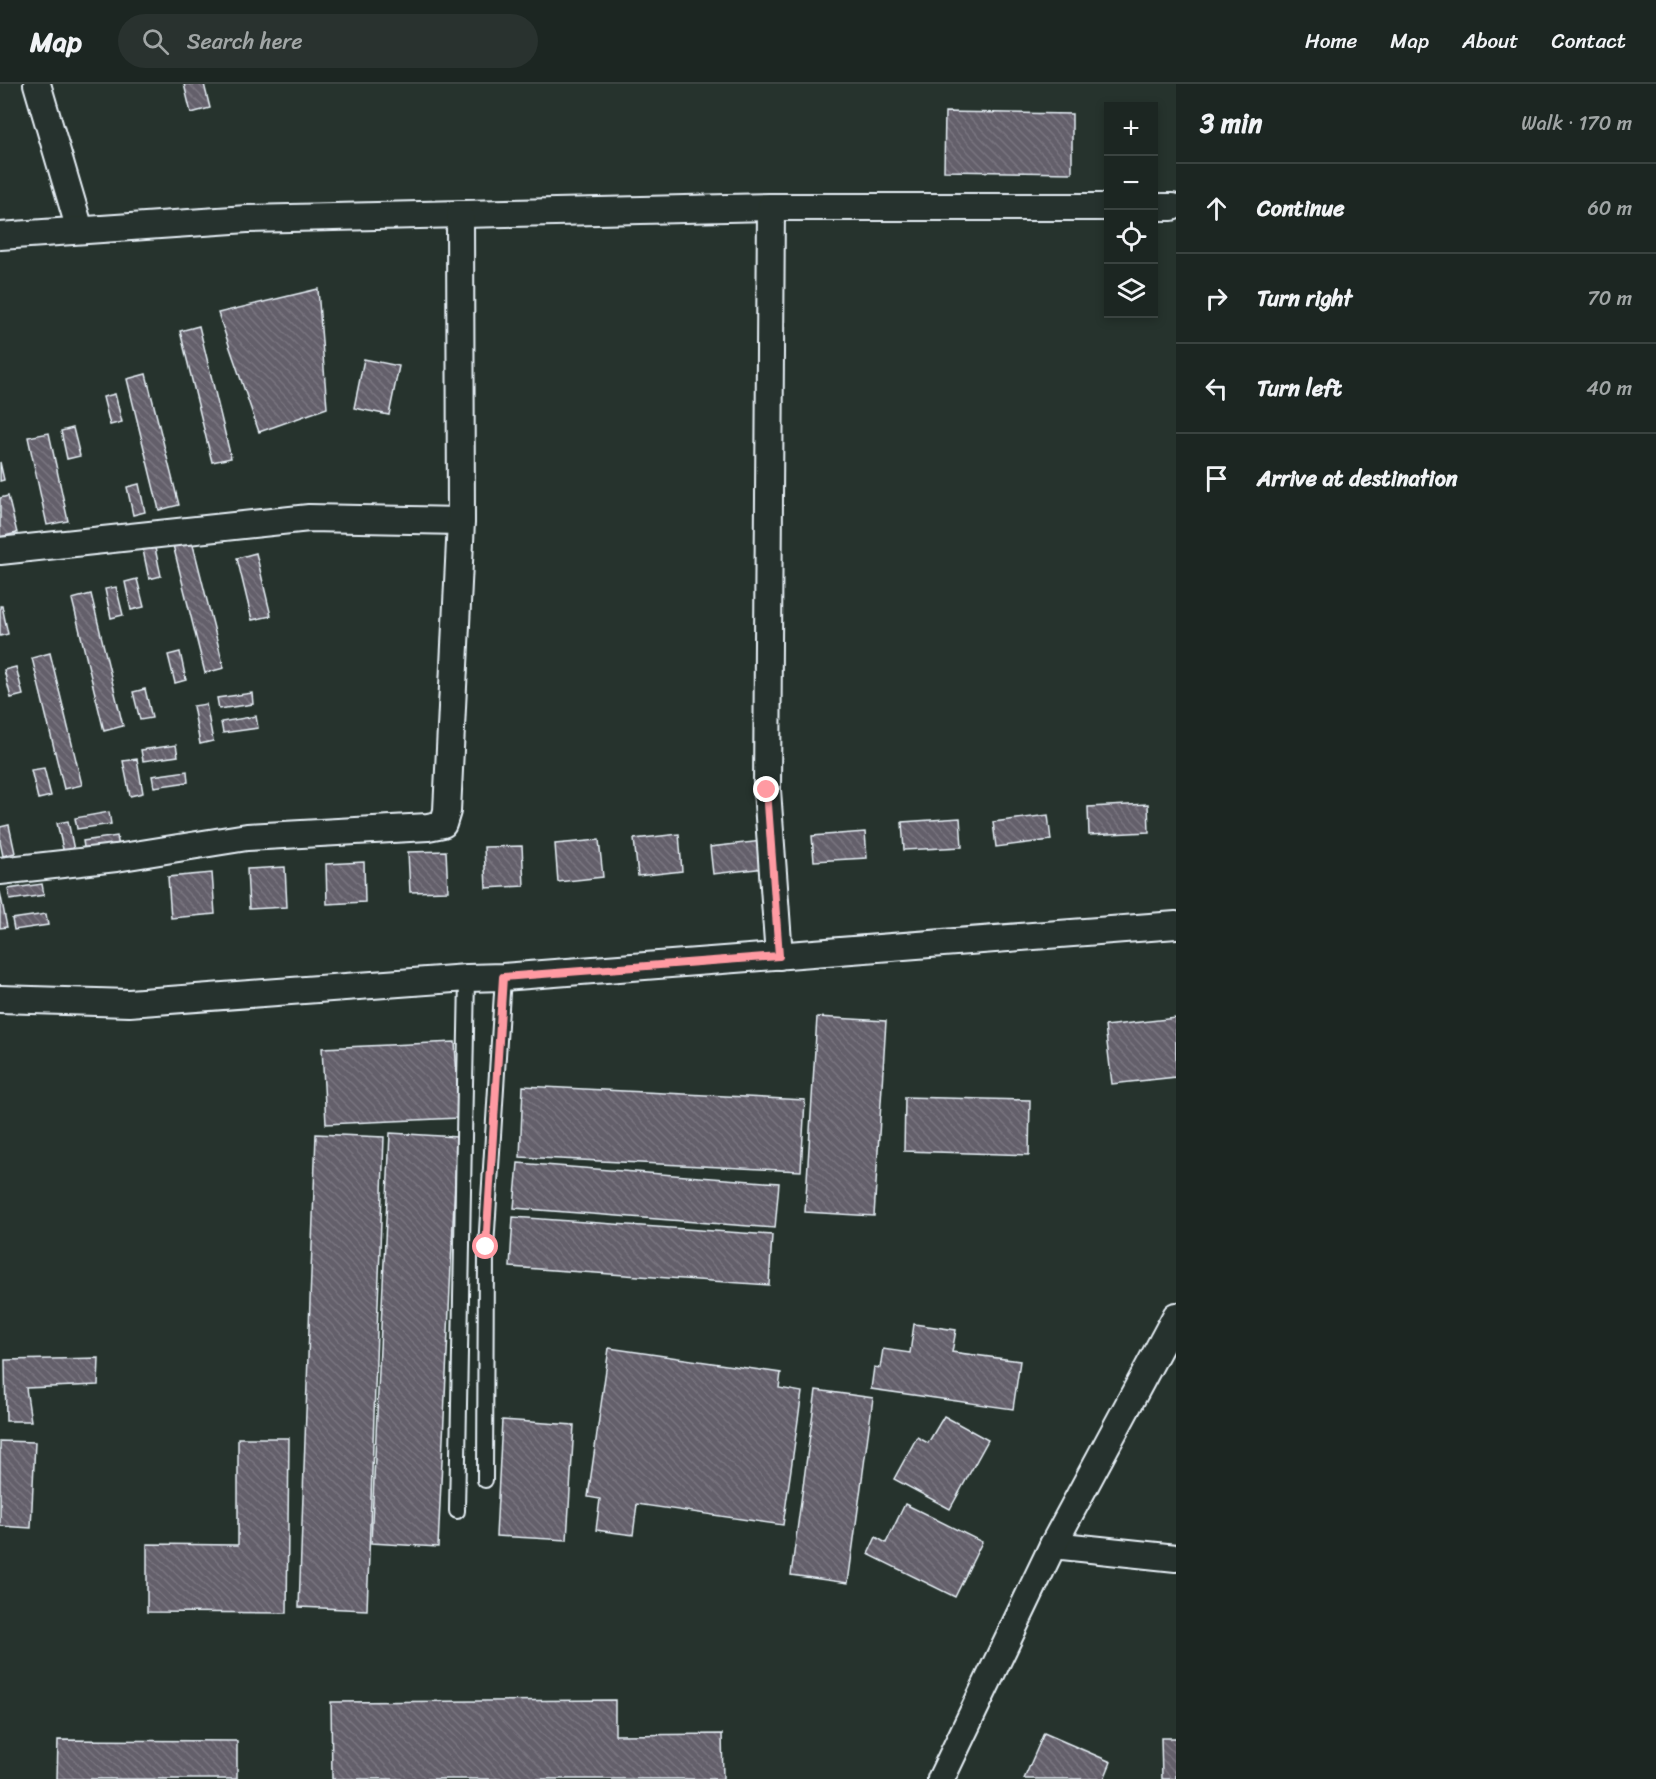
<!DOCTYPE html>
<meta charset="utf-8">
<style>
:root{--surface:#1c2622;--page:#29322f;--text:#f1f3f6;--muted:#a0a5a5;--line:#3a4340}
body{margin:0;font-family:Sriracha,sans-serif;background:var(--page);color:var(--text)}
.controls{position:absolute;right:18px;top:18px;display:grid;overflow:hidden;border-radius:0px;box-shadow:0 3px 9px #0003}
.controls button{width:54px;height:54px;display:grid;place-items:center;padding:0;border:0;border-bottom:2px solid var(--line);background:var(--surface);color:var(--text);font:30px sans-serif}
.stop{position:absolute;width:18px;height:18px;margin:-14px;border:4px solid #ff9aa2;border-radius:50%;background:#fff}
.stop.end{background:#ff9aa2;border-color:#fff;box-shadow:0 2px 6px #0008}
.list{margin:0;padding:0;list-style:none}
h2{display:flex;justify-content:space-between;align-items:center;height:78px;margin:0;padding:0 24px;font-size:26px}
h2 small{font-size:20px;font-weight:400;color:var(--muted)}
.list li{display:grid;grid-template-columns:39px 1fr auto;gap:18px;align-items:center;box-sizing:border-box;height:90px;padding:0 24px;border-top:2px solid var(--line)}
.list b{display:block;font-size:22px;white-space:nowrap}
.list em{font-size:20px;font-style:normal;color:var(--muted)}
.icon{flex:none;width:33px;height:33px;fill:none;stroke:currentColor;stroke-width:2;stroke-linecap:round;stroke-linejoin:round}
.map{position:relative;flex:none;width:1176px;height:1695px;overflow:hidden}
header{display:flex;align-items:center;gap:36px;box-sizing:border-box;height:84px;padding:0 30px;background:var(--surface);border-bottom:2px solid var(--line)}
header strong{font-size:28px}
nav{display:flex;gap:33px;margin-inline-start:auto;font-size:21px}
.search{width:420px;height:54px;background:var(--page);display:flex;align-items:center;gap:15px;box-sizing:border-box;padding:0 21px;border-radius:33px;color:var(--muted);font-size:22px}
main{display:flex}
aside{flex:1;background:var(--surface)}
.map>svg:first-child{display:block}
.building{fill:url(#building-back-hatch);stroke:#e8f1f8;stroke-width:1.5}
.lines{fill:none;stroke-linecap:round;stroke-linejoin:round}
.lane-casing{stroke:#e8f1f8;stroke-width:18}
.street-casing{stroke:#e8f1f8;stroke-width:30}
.lane{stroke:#26332d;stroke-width:14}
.street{stroke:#26332d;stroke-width:26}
.route{stroke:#ff9aa2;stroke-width:8}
</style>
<header>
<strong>Map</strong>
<div class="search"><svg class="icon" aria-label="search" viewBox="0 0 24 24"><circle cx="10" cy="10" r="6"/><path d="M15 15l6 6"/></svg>Search here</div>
<nav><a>Home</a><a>Map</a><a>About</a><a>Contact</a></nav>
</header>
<main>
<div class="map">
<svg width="1176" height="1695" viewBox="0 0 1176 1695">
<defs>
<pattern id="building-back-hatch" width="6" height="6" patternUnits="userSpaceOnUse" patternTransform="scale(1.5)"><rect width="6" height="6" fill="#635f6a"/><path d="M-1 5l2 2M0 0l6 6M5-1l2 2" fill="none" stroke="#797680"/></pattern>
</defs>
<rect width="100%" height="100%" fill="#26332d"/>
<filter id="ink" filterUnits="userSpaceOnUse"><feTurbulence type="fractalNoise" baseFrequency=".0167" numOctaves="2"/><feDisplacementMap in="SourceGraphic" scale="12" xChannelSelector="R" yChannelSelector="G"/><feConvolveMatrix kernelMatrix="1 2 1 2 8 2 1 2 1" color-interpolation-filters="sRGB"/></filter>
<g filter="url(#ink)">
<g class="building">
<path d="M184,0h20l6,24 -19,5z"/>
<path d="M945,28l127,2v59l-128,-2z"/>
<path d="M318,205l9,119 -68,24 -41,-119z"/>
<path d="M199,242l32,132 -19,4 -32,-131z"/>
<path d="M364,275l35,7 -10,49 -35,-7z"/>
<path d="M146,290l33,131 -20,5 -32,-131z"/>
<path d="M115,310l7,28 -12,3 -7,-28z"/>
<path d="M73,344l7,28 -13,3 -6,-28z"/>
<path d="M49,349l19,88 -21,4 -19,-88z"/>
<path d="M0,378l4,18 -4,1z"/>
<path d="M139,400l6,28 -12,3 -6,-28z"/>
<path d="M8,412l9,37 -17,4v-39z"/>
<path d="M191,453l33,131 -19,5 -33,-132z"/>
<path d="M155,464l6,28 -12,3 -6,-29z"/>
<path d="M256,469l15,63 -19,4 -15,-62z"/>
<path d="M137,495l7,28 -13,3 -6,-28z"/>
<path d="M116,503l7,28 -12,3 -6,-29z"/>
<path d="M91,510l32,132 -19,5 -32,-132z"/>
<path d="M0,522h2l6,28 -8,2z"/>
<path d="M180,568l6,28 -11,3 -7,-28z"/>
<path d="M50,569l32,132 -18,4 -32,-131z"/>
<path d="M16,583l7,28 -12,3 -7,-28z"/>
<path d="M145,605l7,29 -12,2 -7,-28z"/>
<path d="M252,609l1,11 -34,5 -2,-11z"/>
<path d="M206,620l7,37 -13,3 -7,-38z"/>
<path d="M256,632l2,12 -35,5 -2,-11z"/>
<path d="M176,661l2,11 -35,5 -2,-11z"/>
<path d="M137,675l6,34 -13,3 -7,-35z"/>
<path d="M44,684l7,28 -13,3 -7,-29z"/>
<path d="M187,687l1,11 -34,5 -2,-11z"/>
<path d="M1148,720l1,28 -60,3 -1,-28z"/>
<path d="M109,728l2,12 -34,5 -2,-11z"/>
<path d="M1048,731l3,25 -55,7 -3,-25z"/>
<path d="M960,734l2,29 -58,3 -2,-28z"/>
<path d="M68,737l8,39 -10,2 -9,-39z"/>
<path d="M9,741l6,28 -12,3 -3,-14v-15z"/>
<path d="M865,748l2,26 -53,3 -2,-25z"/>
<path d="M679,750l3,37 -44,5 -4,-37z"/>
<path d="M117,752l2,11 -34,6 -2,-12z"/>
<path d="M599,756l4,37 -45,5 -3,-38z"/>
<path d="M762,757l3,27 -52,6 -3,-27z"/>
<path d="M522,762l2,40 -38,2 -2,-41z"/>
<path d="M446,767l2,40 -38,1 -2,-40z"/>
<path d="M364,778l1,40 -38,2 -1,-40z"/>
<path d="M285,783l2,40 -38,2 -2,-40z"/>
<path d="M212,789l3,41 -44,4 -3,-41z"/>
<path d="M42,800l2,11 -34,5 -2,-11z"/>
<path d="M0,808l7,35 -7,1z"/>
<path d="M46,830l2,11 -34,5 -2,-11z"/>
<path d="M817,933l69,4 -12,195 -69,-4z"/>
<path d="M1176,934v59l-64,7 -7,-58z"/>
<path d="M455,958l4,76 -133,6 -4,-76z"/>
<path d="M523,1002l282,14 -4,71 -281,-14z"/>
<path d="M905,1013l125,3 -1,55 -125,-4z"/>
<path d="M390,1049l67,4 -19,410 -67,-4z"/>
<path d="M316,1050l68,3 -17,473 -68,-3z"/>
<path d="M518,1079l261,20 -4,45 -261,-20z"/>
<path d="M513,1133l259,18 -3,50 -259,-18z"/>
<path d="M914,1240l42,6 -4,22 68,9 -7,48 -142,-20 3,-22 6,1 3,-19 27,4z"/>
<path d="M609,1264l172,25 -2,15 23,4 -19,133 -146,-21 -4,31 -37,-5 4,-31 -12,-2z"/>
<path d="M99,1274l-1,27 -72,3 5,33h-25l-1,-61z"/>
<path d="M816,1306l57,8 -25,185 -57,-8z"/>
<path d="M944,1332l44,24 -38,69 -56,-30 23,-42 11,6z"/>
<path d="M502,1336l72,5 -7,115 -71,-4z"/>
<path d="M238,1354h51l-2,175 -140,-1v-68l91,1z"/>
<path d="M0,1357l35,1 -4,86 -31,-2z"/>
<path d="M905,1420l77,38 -27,55 -87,-43 8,-17 10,6z"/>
<path d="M615,1616v35l107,-1 1,45h-391l-1,-77z"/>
<path d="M1044,1649l67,29 -7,17h-80z"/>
<path d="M1161,1654h15v41h-14z"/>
<path d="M58,1656l179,1v38h-180z"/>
</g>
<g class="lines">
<defs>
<g id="lane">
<path d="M485,1396l1,-233 17,-270"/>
<path d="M457,1427l10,-533"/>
</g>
<g id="street">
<path d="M37,0l43,146"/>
<path d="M1154,123h18"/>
<path d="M0,152l247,-17 524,-12"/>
<path d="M0,467l309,-33 152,3"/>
<path d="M0,787l116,-13 131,-21 181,-10 15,-3 4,-13 14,-290 -1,-307"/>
<path d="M779,872l-12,-166 4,-583h337"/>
<path d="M0,915l129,4 338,-25 36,-1 673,-52"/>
<path d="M1053,1461l123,13"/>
<path d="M941,1695l112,-234 123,-229"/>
</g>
</defs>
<use href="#lane" class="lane-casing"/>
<use href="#street" class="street-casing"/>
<use href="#lane" class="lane"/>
<use href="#street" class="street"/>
</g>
</g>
<g class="lines" filter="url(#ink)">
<path class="route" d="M486,1163l17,-270 276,-21 -12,-166"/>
</g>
</svg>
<div class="controls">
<button>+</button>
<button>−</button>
<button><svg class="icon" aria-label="locate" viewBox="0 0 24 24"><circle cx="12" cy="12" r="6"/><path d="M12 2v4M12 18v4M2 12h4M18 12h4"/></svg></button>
<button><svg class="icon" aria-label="layers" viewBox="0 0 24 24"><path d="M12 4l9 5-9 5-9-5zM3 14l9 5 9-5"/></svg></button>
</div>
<div class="stop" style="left:486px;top:1163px"></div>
<div class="stop end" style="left:767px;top:706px"></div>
</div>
<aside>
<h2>3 min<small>Walk · 170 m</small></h2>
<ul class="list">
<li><svg class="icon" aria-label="ahead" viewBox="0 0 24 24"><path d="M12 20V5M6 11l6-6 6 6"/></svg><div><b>Continue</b></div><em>60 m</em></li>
<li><svg class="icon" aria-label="right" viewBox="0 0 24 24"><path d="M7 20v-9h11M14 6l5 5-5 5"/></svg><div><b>Turn right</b></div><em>70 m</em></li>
<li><svg class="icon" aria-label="left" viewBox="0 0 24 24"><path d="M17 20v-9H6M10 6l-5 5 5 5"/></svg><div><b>Turn left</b></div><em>40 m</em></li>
<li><svg class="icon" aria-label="arrive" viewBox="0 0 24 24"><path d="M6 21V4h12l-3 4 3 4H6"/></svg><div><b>Arrive at destination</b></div></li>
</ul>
</aside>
</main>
